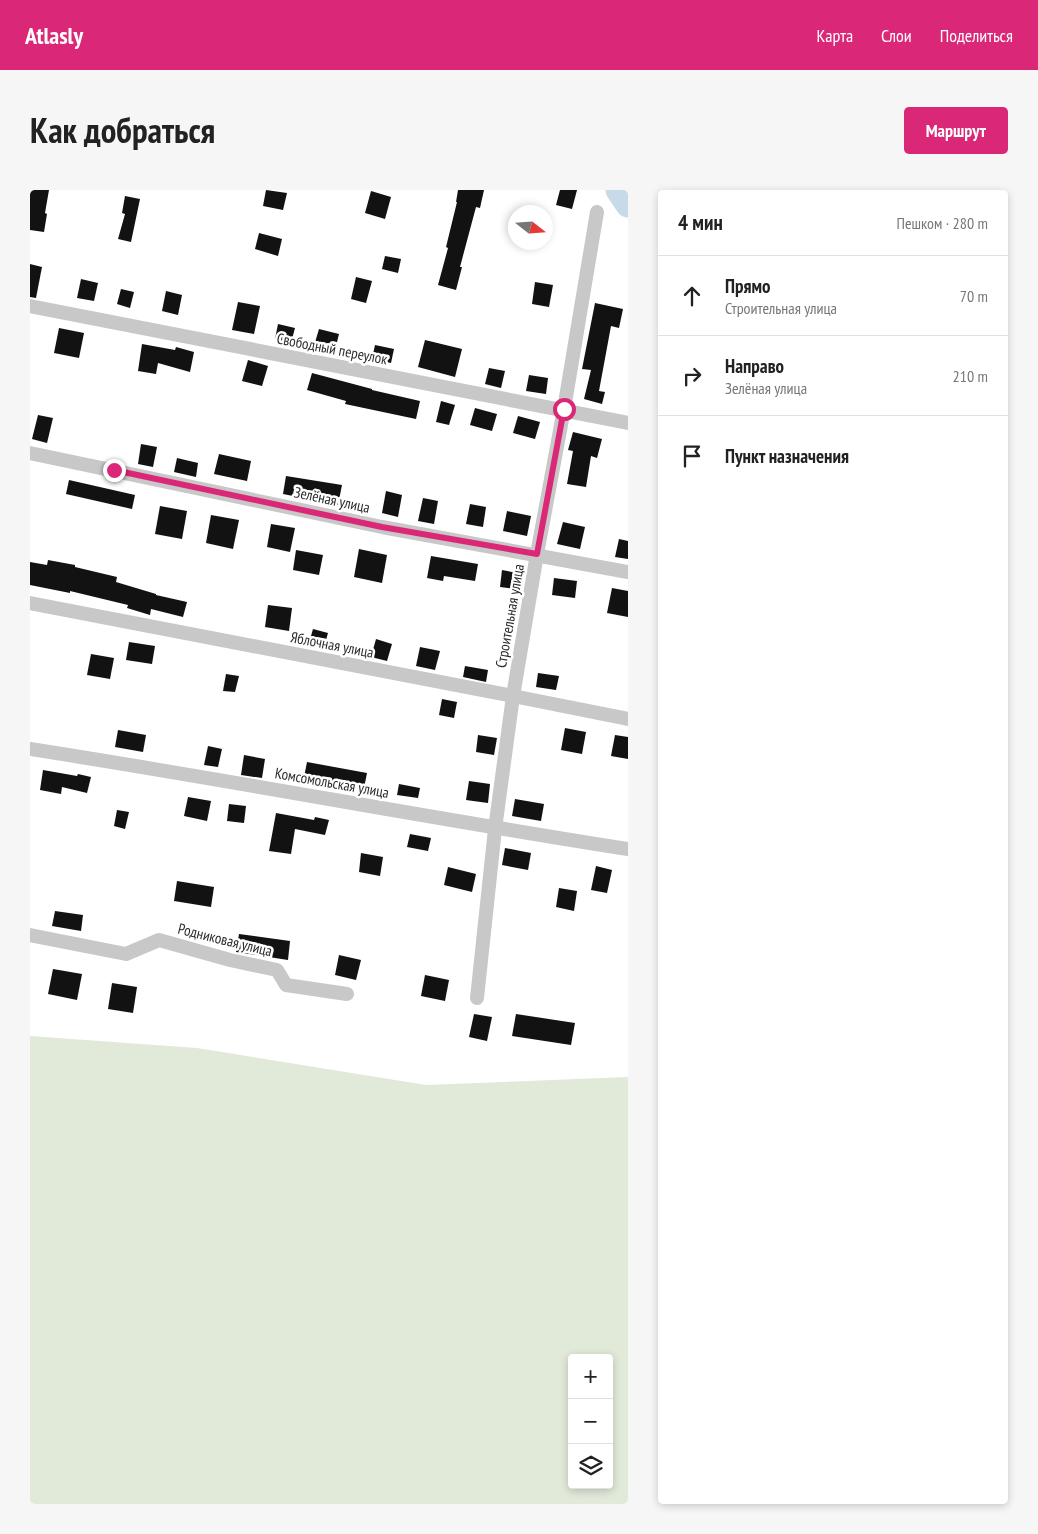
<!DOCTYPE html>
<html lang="ru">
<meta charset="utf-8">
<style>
:root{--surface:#fff;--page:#f6f6f6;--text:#222;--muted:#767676;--line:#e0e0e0;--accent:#db2777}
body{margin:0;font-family:"PT Sans Narrow",sans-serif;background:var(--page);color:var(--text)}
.controls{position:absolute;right:15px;bottom:15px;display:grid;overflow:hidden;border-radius:5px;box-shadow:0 2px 8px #0003}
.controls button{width:45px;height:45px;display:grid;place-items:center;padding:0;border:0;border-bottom:1px solid var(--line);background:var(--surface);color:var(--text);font:25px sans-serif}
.compass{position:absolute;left:478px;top:15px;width:45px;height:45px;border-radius:50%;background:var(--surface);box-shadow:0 2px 8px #0003;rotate:107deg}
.stop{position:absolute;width:15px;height:15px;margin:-11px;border:4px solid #db2777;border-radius:50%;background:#fff}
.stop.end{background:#db2777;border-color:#fff;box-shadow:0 1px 5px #0008}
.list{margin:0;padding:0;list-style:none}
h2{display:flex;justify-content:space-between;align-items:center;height:65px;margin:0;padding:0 20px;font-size:21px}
h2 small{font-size:16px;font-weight:400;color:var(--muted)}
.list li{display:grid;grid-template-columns:32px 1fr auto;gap:15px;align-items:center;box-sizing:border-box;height:80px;padding:0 20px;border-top:1px solid var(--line)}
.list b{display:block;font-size:19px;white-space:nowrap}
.list p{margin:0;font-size:16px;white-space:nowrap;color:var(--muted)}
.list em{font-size:16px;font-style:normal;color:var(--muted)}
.icon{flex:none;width:28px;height:28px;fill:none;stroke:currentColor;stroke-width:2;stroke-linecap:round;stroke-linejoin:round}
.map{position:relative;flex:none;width:598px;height:1314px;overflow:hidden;border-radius:5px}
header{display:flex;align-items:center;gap:30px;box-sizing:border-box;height:70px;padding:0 25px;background:var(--accent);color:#fff}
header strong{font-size:24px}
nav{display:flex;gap:28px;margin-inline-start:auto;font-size:18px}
.intro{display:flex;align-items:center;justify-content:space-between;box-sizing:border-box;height:120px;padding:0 30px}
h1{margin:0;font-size:35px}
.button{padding:12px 22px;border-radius:5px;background:var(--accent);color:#fff;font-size:18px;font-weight:700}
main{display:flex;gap:30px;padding:0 30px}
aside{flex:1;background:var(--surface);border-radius:5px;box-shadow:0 2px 8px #0003}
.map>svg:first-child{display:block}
.green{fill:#e1e9d9;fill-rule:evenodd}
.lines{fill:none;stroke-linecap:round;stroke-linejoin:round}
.river{stroke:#c6dae8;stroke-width:25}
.building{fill:#121212}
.minor{stroke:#c8c8c8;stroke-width:14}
.route{stroke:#db2777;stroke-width:6}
.labels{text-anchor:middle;stroke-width:5;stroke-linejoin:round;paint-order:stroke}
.street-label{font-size:15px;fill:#2b2b2b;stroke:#fff}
</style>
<header>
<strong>Atlasly</strong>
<nav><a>Карта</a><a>Слои</a><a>Поделиться</a></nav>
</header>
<div class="intro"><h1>Как добраться</h1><a class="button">Маршрут</a></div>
<main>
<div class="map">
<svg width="598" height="1314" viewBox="0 0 598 1314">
<rect width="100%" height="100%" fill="#fff"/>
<path class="green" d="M0,846l167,12 229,37 202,-8v427h-598zM542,1168h37v127h-37z"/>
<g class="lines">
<path class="river" d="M588,0l10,15"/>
</g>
<g class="building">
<path d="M0,0h19l-4,23 2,1 -3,18 -14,-2z"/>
<path d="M236,0l21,3 -4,17 -20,-4z"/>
<path d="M428,0h26l-4,18 -4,-1 -16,60h2l-6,23 -18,-5 10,-37 -2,-1 11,-45h-1z"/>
<path d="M530,0h17l-5,19 -16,-4z"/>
<path d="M341,1l20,6 -6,22 -20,-6z"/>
<path d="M95,6l15,3 -9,43 -13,-3 7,-25 -3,-1z"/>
<path d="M229,43l23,6 -4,17 -23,-7z"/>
<path d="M355,66l16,3 -3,14 -16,-4z"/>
<path d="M0,74l12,3 -6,31 -6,-1z"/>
<path d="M326,87l16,4 -6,22 -15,-4z"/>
<path d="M51,89l17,4 -4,18 -17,-3z"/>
<path d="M505,92l18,3 -4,22 -17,-3z"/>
<path d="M91,99l13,3 -4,16 -13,-4z"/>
<path d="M136,101l16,4 -4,20 -16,-4z"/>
<path d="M208,112l22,4 -6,28 -22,-4z"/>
<path d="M565,113l28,6 -4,19 -8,-2 -12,65 6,1 -3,12 -18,-5 7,-29 -9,-1z"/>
<path d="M248,134l17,4 -4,15 -16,-4z"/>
<path d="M29,138l25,5 -5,25 -25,-5z"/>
<path d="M289,139l20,5 -5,20 -21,-5z"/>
<path d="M395,150l37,9 -7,28 -37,-10z"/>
<path d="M112,154l33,6 1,-3 18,5 -4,20 -32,-9 -2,11 -18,-3z"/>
<path d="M345,155l19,4 -3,14 -19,-4z"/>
<path d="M218,170l20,6 -6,20 -20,-5z"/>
<path d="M459,178l16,3 -4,17 -16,-4z"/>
<path d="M282,183l60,16v1l48,11 -4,18 -71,-15 1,-3 -39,-11z"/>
<path d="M499,185l19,3 -2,16 -20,-3z"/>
<path d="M411,211l14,4 -6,20 -13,-3z"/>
<path d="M445,218l22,6 -5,17 -22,-6z"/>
<path d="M8,225l15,3 -6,25 -15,-4z"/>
<path d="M488,226l22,6 -5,17 -22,-6z"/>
<path d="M543,242l29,7 -5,19 -6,-2 -5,31 -19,-3 6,-33 -5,-1z"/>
<path d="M111,254l16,3 -4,20 -15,-3z"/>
<path d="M189,264l32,7 -4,20 -33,-7z"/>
<path d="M147,268l21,5 -2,14 -22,-5z"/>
<path d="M256,286l56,9 -4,20 -55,-11z"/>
<path d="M39,290l66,15 -3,14 -66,-15z"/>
<path d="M356,301l16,4 -4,22 -16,-4z"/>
<path d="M393,308l15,3 -4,23 -16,-3z"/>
<path d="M440,314l16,3 -3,20 -17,-3z"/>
<path d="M130,316l27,5 -5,28 -27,-5z"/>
<path d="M477,321l24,5 -4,20 -24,-5z"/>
<path d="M181,325l28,5 -6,29 -27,-6z"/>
<path d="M533,332l22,5 -5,22 -23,-5z"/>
<path d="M241,334l24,4 -5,24 -23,-5z"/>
<path d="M589,349l9,2v18l-13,-2z"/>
<path d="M329,359l28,6 -5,28 -28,-6z"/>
<path d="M266,360l27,5 -4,20 -26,-5z"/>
<path d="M401,366l47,8 -3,17 -31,-5 -1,5 -16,-3z"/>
<path d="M18,370l27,5v2l42,10 -1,5 40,12v1l31,7 -4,15 -32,-8 -1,6 -23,-7 1,-3 -58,-14v2l-40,-8v-23l17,3z"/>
<path d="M472,380l15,3 -2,16 -15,-2z"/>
<path d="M524,388l23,3 -2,17 -23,-3z"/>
<path d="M582,398l16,3v26l-21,-4z"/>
<path d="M238,415l24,3 -3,23 -24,-4z"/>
<path d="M283,439l15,4 -4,14 -15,-4z"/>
<path d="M346,449l16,5 -5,17 -16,-4z"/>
<path d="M99,452l26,4 -3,18 -26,-4z"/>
<path d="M390,457l20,4 -5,19 -19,-4z"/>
<path d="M61,464l23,4 -4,21 -23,-4z"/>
<path d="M435,476l23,4 -2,12 -23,-5z"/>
<path d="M508,483l21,3 -3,14 -20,-3z"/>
<path d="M196,484l13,2 -4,16 -12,-1z"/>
<path d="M412,509l15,3 -3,16 -15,-3z"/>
<path d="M535,538l21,4 -4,22 -21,-4z"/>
<path d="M88,540l28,5 -3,17 -28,-5z"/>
<path d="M448,545l19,3 -3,17 -18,-3z"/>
<path d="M585,545l13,2v22l-17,-3z"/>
<path d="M178,556l14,3 -4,18 -14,-2z"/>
<path d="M214,565l21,4 -3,19 -21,-3z"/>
<path d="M277,572l60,11 -3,15 -60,-11z"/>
<path d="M13,580l34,6 1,-2 13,3 -4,16 -25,-6 -1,7 -21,-4z"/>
<path d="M439,591l21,3 -2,19 -22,-3z"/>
<path d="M369,594l21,4 -2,10 -21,-3z"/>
<path d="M158,607l23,4 -4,20 -23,-5z"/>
<path d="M485,609l29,5 -3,17 -29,-5z"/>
<path d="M199,614l17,2 -2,17 -17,-2z"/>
<path d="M87,620l12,2 -4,17 -11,-3z"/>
<path d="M246,623l38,7 1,-3 14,3 -4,15 -30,-6 -4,25 -22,-3z"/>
<path d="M380,644l21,4 -3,13 -21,-4z"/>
<path d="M475,658l26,5 -3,17 -26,-5z"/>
<path d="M331,663l22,4 -3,19 -21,-4z"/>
<path d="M566,676l16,4 -5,23 -16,-3z"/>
<path d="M418,677l28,7 -4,18 -28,-7z"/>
<path d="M147,691l37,6 -3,20 -37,-6z"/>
<path d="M529,698l18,3 -3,20 -18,-4z"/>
<path d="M25,721l28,4 -2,16 -29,-5z"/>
<path d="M209,744l51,7 -2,19 -52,-8z"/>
<path d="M309,765l22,5 -5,20 -21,-5z"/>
<path d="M23,779l29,5 -5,26 -29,-6z"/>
<path d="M395,785l24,5 -4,21 -24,-5z"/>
<path d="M82,793l25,4 -4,26 -25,-4z"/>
<path d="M444,824l18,3 -5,24 -18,-4z"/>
<path d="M486,824l59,9 -4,22 -59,-9z"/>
</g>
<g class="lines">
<g class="minor">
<path d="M0,116l598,117"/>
<path d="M0,263l352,74 246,45"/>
<path d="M0,413l483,93 115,23"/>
<path d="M0,559c200,31 398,69 598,100"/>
<path d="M0,745l96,19 33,-14 71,20 47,10 9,15 61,9"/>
<path d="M447,808l18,-169 18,-133 24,-142 27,-145 33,-197"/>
</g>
</g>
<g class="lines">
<path class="route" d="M84,280l268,57 155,27 27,-145"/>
</g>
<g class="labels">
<g class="street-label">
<text transform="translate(302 159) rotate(11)" y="5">Свободный переулок</text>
<text transform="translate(302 310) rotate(12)" y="5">Зелёная улица</text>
<text transform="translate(480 426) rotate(-80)" y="5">Строительная улица</text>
<text transform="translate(302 455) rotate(11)" y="5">Яблочная улица</text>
<text transform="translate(302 593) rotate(10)" y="5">Комсомольская улица</text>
<text transform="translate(195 750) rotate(14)" y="5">Родниковая улица</text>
</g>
</g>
</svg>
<div class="controls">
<button>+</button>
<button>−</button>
<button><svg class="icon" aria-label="layers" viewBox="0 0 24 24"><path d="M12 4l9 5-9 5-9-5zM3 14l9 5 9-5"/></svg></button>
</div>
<svg class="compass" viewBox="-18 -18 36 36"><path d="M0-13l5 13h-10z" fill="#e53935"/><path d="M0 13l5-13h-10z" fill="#767676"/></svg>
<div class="stop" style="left:534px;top:219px"></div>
<div class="stop end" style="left:84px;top:280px"></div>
</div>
<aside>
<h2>4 мин<small>Пешком · 280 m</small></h2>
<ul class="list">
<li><svg class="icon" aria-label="ahead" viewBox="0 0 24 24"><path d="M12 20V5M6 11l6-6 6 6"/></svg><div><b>Прямо</b><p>Строительная улица</p></div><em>70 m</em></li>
<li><svg class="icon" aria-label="right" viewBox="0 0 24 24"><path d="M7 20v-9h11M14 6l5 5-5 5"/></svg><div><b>Направо</b><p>Зелёная улица</p></div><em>210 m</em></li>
<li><svg class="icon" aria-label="arrive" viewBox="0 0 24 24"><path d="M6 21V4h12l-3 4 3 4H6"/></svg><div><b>Пункт назначения</b></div></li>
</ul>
</aside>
</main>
